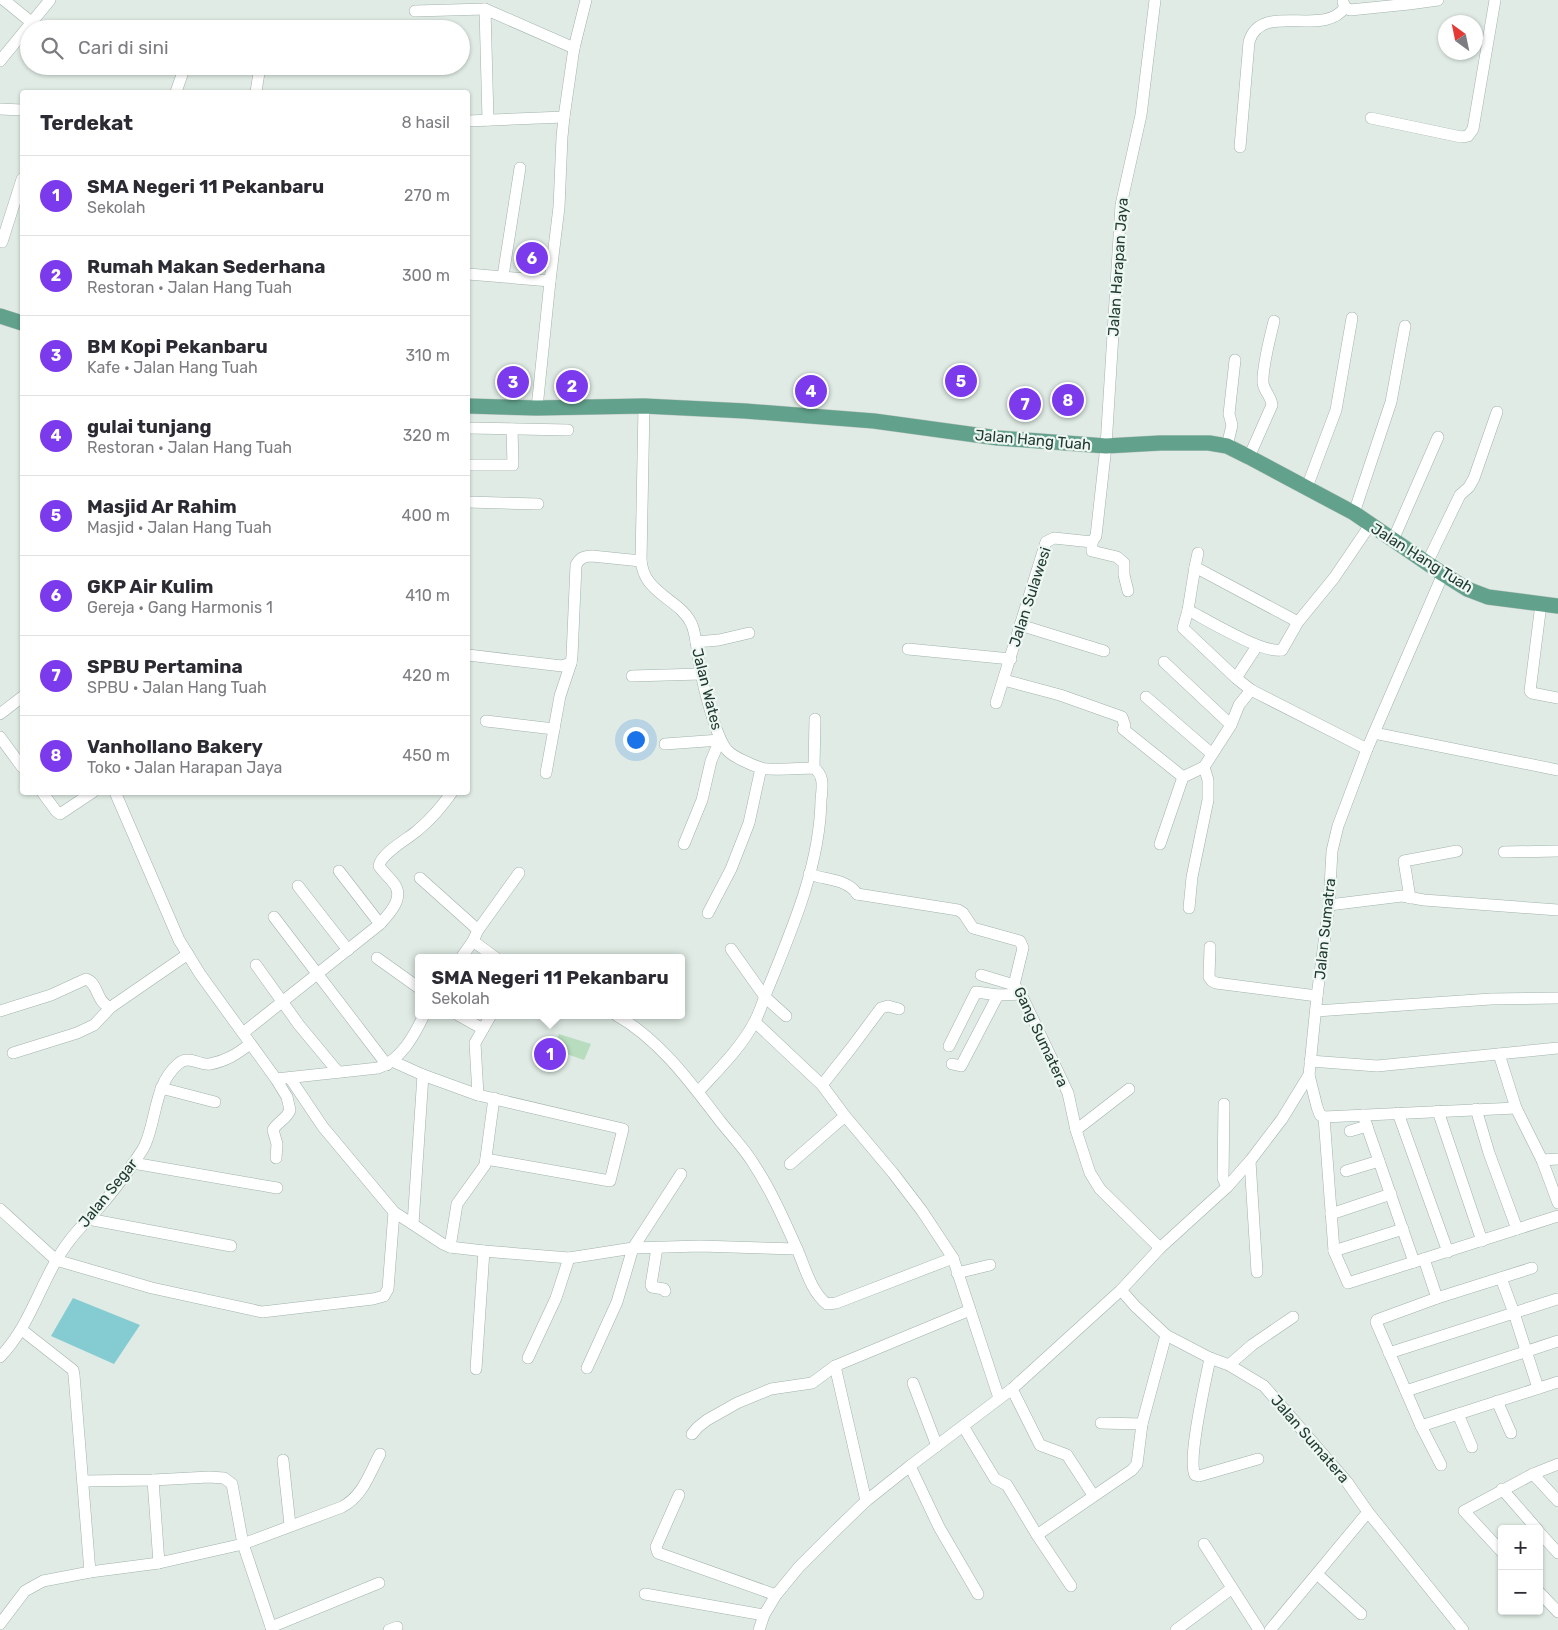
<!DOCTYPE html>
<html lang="id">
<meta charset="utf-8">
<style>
:root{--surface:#fff;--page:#f7f7f7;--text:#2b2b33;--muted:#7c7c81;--line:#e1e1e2;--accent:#7c3aed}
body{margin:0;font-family:Rubik,sans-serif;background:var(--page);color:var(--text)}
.controls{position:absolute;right:15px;bottom:15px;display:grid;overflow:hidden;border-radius:5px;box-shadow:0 1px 4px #0004}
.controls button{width:45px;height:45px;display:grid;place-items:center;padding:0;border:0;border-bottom:1px solid var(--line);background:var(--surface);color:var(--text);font:25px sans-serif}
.compass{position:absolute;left:1438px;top:15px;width:45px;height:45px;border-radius:50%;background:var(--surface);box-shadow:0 1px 4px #0004;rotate:327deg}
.you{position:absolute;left:635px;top:739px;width:18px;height:18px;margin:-12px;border:4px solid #fff;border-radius:50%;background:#1a73e8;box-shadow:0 0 0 8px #1a73e833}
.badge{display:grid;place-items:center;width:32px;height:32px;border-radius:50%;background:var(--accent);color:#fff;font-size:16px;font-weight:700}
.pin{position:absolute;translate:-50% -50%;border:2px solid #fff;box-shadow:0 1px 5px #0006}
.popup{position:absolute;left:415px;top:954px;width:270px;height:65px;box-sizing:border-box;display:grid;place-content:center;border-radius:5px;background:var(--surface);filter:drop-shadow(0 1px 4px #0005);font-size:16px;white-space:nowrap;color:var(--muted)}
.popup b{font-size:19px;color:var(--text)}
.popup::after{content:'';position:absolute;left:50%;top:100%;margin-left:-10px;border:10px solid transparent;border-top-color:var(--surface)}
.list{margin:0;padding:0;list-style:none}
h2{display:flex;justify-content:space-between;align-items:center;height:65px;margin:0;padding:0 20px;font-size:21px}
h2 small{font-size:16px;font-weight:400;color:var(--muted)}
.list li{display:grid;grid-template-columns:32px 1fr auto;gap:15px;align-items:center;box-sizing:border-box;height:80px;padding:0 20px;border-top:1px solid var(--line)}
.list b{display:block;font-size:19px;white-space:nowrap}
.list p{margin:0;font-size:16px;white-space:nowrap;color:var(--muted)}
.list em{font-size:16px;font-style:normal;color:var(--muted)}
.icon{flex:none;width:28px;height:28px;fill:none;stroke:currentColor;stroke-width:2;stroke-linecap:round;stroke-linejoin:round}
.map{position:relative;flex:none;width:1558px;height:1630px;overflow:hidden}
.search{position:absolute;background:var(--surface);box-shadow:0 1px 4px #0004;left:20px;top:20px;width:450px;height:55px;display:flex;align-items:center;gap:12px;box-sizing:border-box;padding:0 18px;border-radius:28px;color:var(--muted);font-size:19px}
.panel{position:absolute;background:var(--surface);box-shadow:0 1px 4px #0004;left:20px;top:90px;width:450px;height:705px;border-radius:5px}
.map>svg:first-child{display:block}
.green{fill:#b7ddbe}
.water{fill:#85ccd2}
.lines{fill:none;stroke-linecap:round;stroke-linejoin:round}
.minor-casing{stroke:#a2b3ab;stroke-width:12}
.major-casing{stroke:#c1c8c5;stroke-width:16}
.minor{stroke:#fff;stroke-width:11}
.major{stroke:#62a18c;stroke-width:15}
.labels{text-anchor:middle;stroke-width:4.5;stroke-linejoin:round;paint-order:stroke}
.street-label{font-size:15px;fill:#203b31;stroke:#eff7f3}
</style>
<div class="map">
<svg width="1558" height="1630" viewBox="0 0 1558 1630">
<rect width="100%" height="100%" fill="#dfebe4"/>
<path class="green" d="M559,1034l32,10 -7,16 -32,-11z"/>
<path class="water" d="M73,1298l67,27 -26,39 -63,-28z"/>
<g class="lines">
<defs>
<g id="minor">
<path d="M4,0l27,22"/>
<path d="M1343,2l2,5 5,3 59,-6 29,-4"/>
<path d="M415,11l70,-2"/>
<path d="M0,61l50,-61"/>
<path d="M176,92l9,-26"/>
<path d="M256,92l4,-26"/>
<path d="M0,109l22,1"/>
<path d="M1371,118l90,19 7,-1 5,-7 22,-129"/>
<path d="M488,120l-3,-111 89,39"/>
<path d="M468,121l96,-4 10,-69 12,-48"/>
<path d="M1240,147l9,-105c12,-42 75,-3 96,-35"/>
<path d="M2,242l20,-63"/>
<path d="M468,274l82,7"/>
<path d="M503,276l17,-108"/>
<path d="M644,406l-3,155c1,7 3,13 6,18 12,19 36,25 45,46 5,13 5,29 8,42 3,18 16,71 27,83 6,7 25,15 34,18 11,3 40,0 53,0 11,8 8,20 7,32 -1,64 -28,127 -52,186 -5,11 -8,24 -14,35 -14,27 -37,49 -57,71"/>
<path d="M537,408l13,-127 9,-74 3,-70 2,-20"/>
<path d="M468,428l100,2"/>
<path d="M1227,446l5,-21 -3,-11 6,-54"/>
<path d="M1249,457l23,-52c-1,-9 -8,-14 -9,-22 -1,-16 7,-45 11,-62"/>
<path d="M468,465h45l-1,-36"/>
<path d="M1307,487l29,-77 16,-92"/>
<path d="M468,502l70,2"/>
<path d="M1354,513l37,-111 14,-76"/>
<path d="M1393,540l45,-103"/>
<path d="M1092,542v9l25,6 7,6v12l4,16"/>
<path d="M1427,563l33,-68 9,-8 5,-9 23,-66"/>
<path d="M1195,567l3,-14"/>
<path d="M1541,604l-11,87 2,2 26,5"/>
<path d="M1188,610c19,10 75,44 94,40l16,-28 36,-44 36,-53"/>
<path d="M1020,625l84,26"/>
<path d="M696,642l23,-2 30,-7"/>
<path d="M908,649l103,10"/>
<path d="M468,655l94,11 9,-3 1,-7 4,-91c4,-7 8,-9 16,-9l49,5"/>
<path d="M1164,662l67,63"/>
<path d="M632,676l69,-2"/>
<path d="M1236,678l21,-32"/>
<path d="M1004,680l56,15 62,22 3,9 -2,3 60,48"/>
<path d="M1251,690l-15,-12 -53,-50 5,-18 7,-43 103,55"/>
<path d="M1146,697l66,57"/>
<path d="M996,703l50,-161 8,-4 38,4 4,-6 10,-90 15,-241 20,-90 14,-115"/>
<path d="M0,714l22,-17"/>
<path d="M486,721l68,8"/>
<path d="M1374,733l184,37"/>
<path d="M0,737l22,30"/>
<path d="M665,744l55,-4"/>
<path d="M814,768l1,-49"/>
<path d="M546,773l14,-77 11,-33"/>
<path d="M42,792l14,19 4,3 33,-22"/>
<path d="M115,792l64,148 21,34 76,105 102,-11c23,-8 36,-32 46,-53"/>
<path d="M684,844l18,-44 9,-39 9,-21"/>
<path d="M1160,844l23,-67 21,-10 27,-42 8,-20 12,-15 116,59"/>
<path d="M1504,852l54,-1"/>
<path d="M339,871l41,53"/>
<path d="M809,874c16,6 39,5 48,20"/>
<path d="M420,878l58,52"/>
<path d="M298,886l50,64"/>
<path d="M857,894l101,16 5,3 10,15 47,13 3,7 -1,4 -8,33 7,9 47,99 8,37 14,43 10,16 60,59"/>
<path d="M1410,898l-6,-37 53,-10"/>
<path d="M1329,905l73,-9 22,4 134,10"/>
<path d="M1189,908l3,-31 16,-77v-20l-4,-13"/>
<path d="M708,913l23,-44 18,-46 12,-55"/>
<path d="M274,917l113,148"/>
<path d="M473,941l23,17"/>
<path d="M1210,947l-1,30 3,4 4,2 101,13"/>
<path d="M731,949l34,48 21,19"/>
<path d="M377,958l42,30"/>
<path d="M461,958l12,-17 5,-11 41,-57"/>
<path d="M256,965l43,60 39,47"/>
<path d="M981,975l33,10"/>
<path d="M0,1011l51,-16 35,-16c13,4 10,25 25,28"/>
<path d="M1316,1011l175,-12 67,-1"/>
<path d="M458,1015l25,14"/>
<path d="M616,1015c43,24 75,68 104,106 11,14 24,27 33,42 18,27 31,57 44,86"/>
<path d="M755,1022l67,63 23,31 48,57 29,38 31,47 46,140"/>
<path d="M243,1033l137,-109c9,-10 24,-25 15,-39 -5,-7 -11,-12 -16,-19 2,-13 29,-27 39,-36 12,-10 25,-25 34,-38"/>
<path d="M949,1046l27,-54 22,3 23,-1"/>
<path d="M13,1053l64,-20 17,-8 17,-18 77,-53"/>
<path d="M1499,1054l17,54 26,52 16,43"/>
<path d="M392,1061l31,14 55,20 145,34 -13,52 -124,-22"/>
<path d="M1310,1061l67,5 181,-18"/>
<path d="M952,1064l9,2 37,-71"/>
<path d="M1309,1075l8,32 3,8 4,2 192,-9"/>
<path d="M290,1078l33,49 71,85 49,32 7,3 34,4 85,7 64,-10 67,-2 97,3c8,18 14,43 30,55l9,-1 117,-45"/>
<path d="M276,1079l11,18 3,13c-3,9 -13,12 -17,20l4,14 -1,14"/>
<path d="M822,1085l30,-38 29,-39 7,-2 11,3"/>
<path d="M161,1088l54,14"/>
<path d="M478,1095l-3,-52 16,-28"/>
<path d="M1224,1104l-1,74 4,9"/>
<path d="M1476,1109l13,44 28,76"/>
<path d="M1438,1111l44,130"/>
<path d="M1398,1113l50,139"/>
<path d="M1363,1115l51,147"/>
<path d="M1324,1117l10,134 14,32 210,-67"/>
<path d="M1076,1130l53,-41"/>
<path d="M1350,1131l17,-5"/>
<path d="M1542,1160l16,-1"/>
<path d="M1250,1161l7,111"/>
<path d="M133,1163l144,25"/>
<path d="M790,1164l55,-48"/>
<path d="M1346,1171l33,-10"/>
<path d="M0,1209l56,51 96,28 110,24 111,-13 11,-3 4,-7 6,-77"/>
<path d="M1331,1214l60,-20"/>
<path d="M88,1219l143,27"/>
<path d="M413,1224l10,-149"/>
<path d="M450,1247l7,-43 28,-39 9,-67"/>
<path d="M657,1248l-6,37 1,2 12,2 1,2"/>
<path d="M1334,1251l69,-22"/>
<path d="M1424,1259l13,39"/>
<path d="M957,1273l33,-8"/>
<path d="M1501,1278l13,35 24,75"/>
<path d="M1121,1290l14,16 31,29 44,23 19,7 35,21 83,96 21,30 95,118"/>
<path d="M22,1330l51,40 1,5 16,197"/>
<path d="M1389,1353l168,-54"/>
<path d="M0,1357c33,-34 41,-80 70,-117 8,-11 19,-21 28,-31 13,-15 26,-32 37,-48 3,-5 8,-11 10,-16 12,-27 9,-60 33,-81 11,-10 21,2 32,0 16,-3 27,-10 40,-20"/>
<path d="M528,1358l28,-60 13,-40"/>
<path d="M1210,1358c-4,22 -23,101 -15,117l4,1 59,-17"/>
<path d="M1229,1365l23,-20 41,-28"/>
<path d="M835,1366l31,135"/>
<path d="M587,1368l30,-66 16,-54 48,-74"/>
<path d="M476,1369l8,-118"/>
<path d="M913,1383l24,63"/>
<path d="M1012,1389l28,56 27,10 26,40"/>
<path d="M1406,1391l152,-50"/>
<path d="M1497,1401l14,32"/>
<path d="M1458,1414l14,33"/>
<path d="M1101,1423l41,1"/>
<path d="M963,1426l32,53 12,6 30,50 34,51"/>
<path d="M1421,1426l137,-44"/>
<path d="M692,1434l6,-7 9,-7 30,-17 34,-14 41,-6 23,-17 135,-56"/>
<path d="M283,1460l7,65"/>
<path d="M1441,1465l-20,-39 -45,-104 1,-2 60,-22 95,-30"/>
<path d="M910,1466l29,61 39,67"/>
<path d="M1533,1474l25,27"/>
<path d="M153,1480l6,83"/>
<path d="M84,1481l69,-1 56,-3 15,1 8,6 11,60 29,86"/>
<path d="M1502,1489l35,40"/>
<path d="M679,1495l-23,52 2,6 118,42"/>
<path d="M1539,1532l19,21"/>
<path d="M1037,1535l95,-65 5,-6 5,-40 24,-89"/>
<path d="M1204,1544l55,86"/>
<path d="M1502,1552l-38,-41 69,-37 25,-10"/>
<path d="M1317,1574l44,40"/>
<path d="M1539,1592l19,20"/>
<path d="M645,1594l119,21"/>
<path d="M0,1624l25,-33 18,-10 47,-9 69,-9 84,-19 99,-37c21,-11 27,-33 38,-53"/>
<path d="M271,1627l108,-44"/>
<path d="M389,1630l8,-3"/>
<path d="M759,1630l5,-15 12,-20 23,-28 37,-37 30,-29 44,-35 102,-77 109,-99 39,-42 67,-61 23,-26 32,-42 27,-44 8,-79 12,-91 3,-54 6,-25 29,-77 76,-175"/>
<path d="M1176,1630l55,-41"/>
<path d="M1270,1630l98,-118"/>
</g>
<g id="major">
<path d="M0,316l22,7"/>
<path d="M468,406l69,2 107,-2 101,5 129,10 124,17 108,8 54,-3h49l18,3 22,11 105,56 89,61 24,15 21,8 70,9"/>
</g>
</defs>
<use href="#minor" class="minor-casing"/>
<use href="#major" class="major-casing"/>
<use href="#minor" class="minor"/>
<use href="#major" class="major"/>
</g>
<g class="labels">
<g class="street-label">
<text transform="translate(1118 267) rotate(-86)" y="5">Jalan Harapan Jaya</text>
<text transform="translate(1033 440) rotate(5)" y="5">Jalan Hang Tuah</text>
<text transform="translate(1422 558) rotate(32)" y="5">Jalan Hang Tuah</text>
<text transform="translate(1030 597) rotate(-72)" y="5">Jalan Sulawesi</text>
<text transform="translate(707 689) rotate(76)" y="5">Jalan Wates</text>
<text transform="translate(1325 929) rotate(-84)" y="5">Jalan Sumatra</text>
<text transform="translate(1041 1037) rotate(65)" y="5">Gang Sumatera</text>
<text transform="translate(108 1193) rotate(-51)" y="5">Jalan Segar</text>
<text transform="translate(1310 1439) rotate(49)" y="5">Jalan Sumatera</text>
</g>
</g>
</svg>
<div class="controls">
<button>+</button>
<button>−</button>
</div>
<svg class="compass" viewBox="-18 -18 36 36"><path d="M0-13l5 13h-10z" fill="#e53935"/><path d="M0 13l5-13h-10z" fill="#7c7c81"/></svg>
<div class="you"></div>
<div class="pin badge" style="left:550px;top:1054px">1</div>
<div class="popup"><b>SMA Negeri 11 Pekanbaru</b>Sekolah</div>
<div class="pin badge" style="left:572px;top:386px">2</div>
<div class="pin badge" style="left:513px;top:382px">3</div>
<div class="pin badge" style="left:811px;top:391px">4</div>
<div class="pin badge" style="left:961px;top:381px">5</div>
<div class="pin badge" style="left:532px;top:258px">6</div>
<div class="pin badge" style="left:1025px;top:404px">7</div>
<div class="pin badge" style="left:1068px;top:400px">8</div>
<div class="search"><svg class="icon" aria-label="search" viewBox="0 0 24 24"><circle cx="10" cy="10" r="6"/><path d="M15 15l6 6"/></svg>Cari di sini</div>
<section class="panel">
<h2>Terdekat<small>8 hasil</small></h2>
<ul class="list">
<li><span class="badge">1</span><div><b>SMA Negeri 11 Pekanbaru</b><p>Sekolah</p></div><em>270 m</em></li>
<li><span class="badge">2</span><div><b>Rumah Makan Sederhana</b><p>Restoran · Jalan Hang Tuah</p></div><em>300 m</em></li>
<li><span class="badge">3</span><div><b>BM Kopi Pekanbaru</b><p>Kafe · Jalan Hang Tuah</p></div><em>310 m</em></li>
<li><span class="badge">4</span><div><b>gulai tunjang</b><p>Restoran · Jalan Hang Tuah</p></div><em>320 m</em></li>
<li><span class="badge">5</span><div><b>Masjid Ar Rahim</b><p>Masjid · Jalan Hang Tuah</p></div><em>400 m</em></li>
<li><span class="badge">6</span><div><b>GKP Air Kulim</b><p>Gereja · Gang Harmonis 1</p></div><em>410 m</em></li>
<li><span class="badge">7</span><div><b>SPBU Pertamina</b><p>SPBU · Jalan Hang Tuah</p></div><em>420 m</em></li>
<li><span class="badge">8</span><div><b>Vanhollano Bakery</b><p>Toko · Jalan Harapan Jaya</p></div><em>450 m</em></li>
</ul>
</section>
</div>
